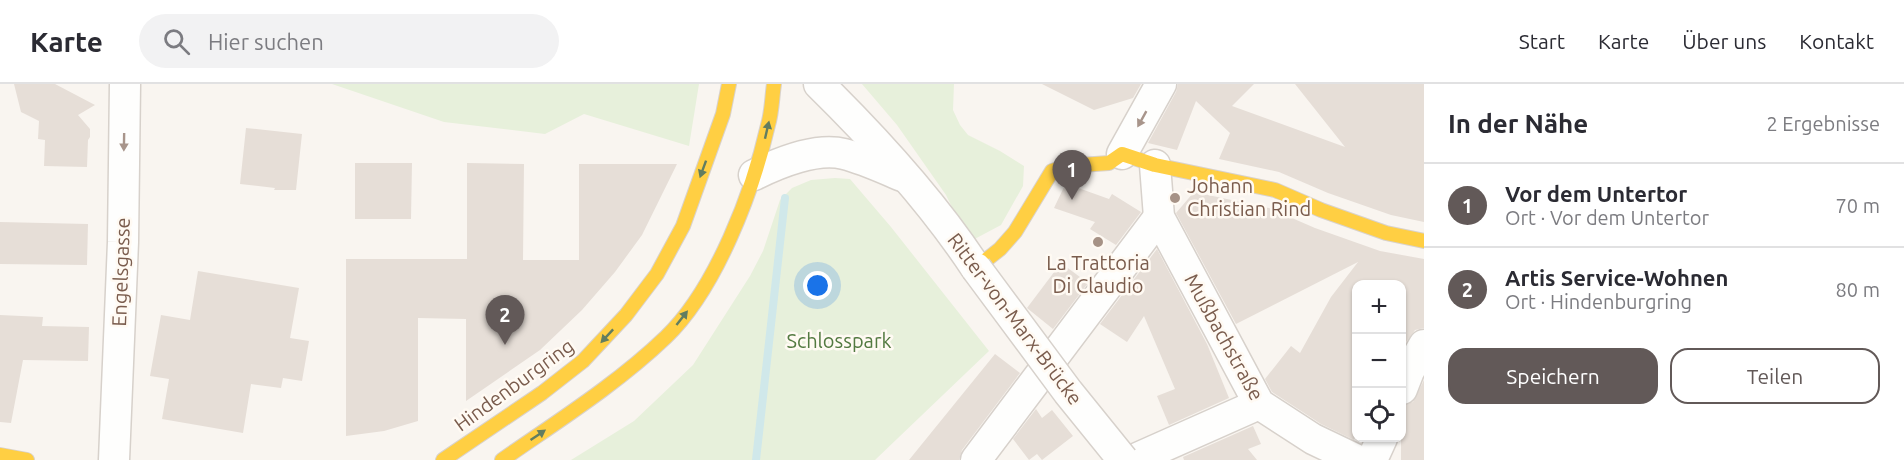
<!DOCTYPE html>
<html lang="de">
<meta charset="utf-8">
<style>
:root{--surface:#fff;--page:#f2f2f3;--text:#2b2b33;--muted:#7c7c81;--line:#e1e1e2;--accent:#625958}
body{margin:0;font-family:Ubuntu,sans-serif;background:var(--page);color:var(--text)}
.controls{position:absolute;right:18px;bottom:18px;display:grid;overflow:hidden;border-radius:12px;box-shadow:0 2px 4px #0004}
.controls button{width:54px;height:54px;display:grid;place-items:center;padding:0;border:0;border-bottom:2px solid var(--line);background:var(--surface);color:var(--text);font:30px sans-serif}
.you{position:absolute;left:818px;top:202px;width:21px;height:21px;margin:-15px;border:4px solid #fff;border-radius:50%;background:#1a73e8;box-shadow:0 0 0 9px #1a73e833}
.badge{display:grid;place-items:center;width:39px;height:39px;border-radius:50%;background:var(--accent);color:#fff;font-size:20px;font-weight:700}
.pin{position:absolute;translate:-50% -50px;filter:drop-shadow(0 2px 3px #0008)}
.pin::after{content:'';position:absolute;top:32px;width:21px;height:18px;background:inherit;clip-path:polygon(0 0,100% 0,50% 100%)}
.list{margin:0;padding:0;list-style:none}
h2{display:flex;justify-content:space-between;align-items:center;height:78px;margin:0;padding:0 24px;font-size:26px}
h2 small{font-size:20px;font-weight:400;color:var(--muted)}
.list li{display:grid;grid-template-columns:39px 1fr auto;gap:18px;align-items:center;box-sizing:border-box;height:84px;padding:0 24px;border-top:2px solid var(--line)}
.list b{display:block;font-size:22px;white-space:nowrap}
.list p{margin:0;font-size:20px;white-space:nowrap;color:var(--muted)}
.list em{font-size:20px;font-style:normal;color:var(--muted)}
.actions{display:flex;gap:12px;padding:18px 24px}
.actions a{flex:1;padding:14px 0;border:2px solid var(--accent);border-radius:18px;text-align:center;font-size:21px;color:var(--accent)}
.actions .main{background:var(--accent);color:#fff}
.icon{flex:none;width:33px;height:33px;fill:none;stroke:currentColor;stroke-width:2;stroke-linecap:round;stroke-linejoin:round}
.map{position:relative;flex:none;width:1424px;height:376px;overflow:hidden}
header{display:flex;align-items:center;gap:36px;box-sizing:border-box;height:84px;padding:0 30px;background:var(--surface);border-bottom:2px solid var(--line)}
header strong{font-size:28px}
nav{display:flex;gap:33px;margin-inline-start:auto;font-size:21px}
.search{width:420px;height:54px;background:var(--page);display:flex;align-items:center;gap:15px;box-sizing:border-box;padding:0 21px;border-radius:33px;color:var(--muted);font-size:22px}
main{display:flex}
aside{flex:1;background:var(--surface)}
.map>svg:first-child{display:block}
.green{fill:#e7f0db}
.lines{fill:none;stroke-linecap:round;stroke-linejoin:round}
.stream{stroke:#d0e8ea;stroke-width:8}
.building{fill:#e6ded7}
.street-casing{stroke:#d7d1cb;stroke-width:33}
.slow-casing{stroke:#d9d2cb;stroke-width:16}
.street{stroke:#fefefd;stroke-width:30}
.slow{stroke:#ffcf43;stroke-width:14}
.street-bridge-casing{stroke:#d7d1cb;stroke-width:33;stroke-linecap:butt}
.street-bridge{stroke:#fefefd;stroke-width:30}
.oneway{fill:#a8958b}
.oneway2{fill:#617d60}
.poi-dot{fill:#a69286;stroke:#fffaf3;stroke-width:2}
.labels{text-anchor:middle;stroke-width:5;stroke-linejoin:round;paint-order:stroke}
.poi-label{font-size:20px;fill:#7a5c4d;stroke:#fffaf3;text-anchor:start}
.street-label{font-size:20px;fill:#7a5c4d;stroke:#fffaf3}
.park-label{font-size:20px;fill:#537a41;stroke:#fffaf3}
</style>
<header>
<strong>Karte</strong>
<div class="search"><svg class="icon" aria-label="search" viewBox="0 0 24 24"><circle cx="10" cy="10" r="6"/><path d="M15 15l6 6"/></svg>Hier suchen</div>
<nav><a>Start</a><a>Karte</a><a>Über uns</a><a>Kontakt</a></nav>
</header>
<main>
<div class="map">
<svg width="1424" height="376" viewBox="0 0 1424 376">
<rect width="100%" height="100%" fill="#f9f5f0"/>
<g class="green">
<path d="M332,0h367l-10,62 -105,-32 -39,20 -101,-12z"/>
<path d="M862,0h92l-1,26 7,15 8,10 32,16 24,15 -1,20 -22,39 -32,17 -23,-47 -49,-70z"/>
<path d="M835,94l15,1 41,48 98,124 -114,109h-304l63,-39 59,-56 57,-89 13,-25 17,-51 12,-12 19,-8z"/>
</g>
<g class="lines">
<path class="stream" d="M756,376l29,-262"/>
</g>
<g class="building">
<path d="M14,0h41l40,21 -17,10 12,14v8l-2,3 -1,27 -43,-1 1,-26 -7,-1 1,-18 -18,-9z"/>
<path d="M1042,0h99l-8,14 -39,12z"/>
<path d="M1178,0h76l-22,22 113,41 -50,-63h129v138l-33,-7 -63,-22 -49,-21 -60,-13 11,-26 -34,-32 -19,49 -29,-7 28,-51z"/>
<path d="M246,44l56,6 -6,56h-22l1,-2 -35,-4z"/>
<path d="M355,79h57l-1,56h-56z"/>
<path d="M467,79l57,1 -1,96h56v-96h98l-35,71 -27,37 -33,38 -42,40 -74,51v-82l-48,-1v103l-34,10 -38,5v-177h121z"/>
<path d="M1070,101l39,14 3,-5 29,18 -25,33 -26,-16 5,-7 -41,-14 10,-21z"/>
<path d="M1194,108l75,16 46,20 65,23 44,8v69l-9,2 -14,19v-64h-45v149l-2,6 -33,-16 -49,-32 -7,-13 26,-33 9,7 31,-56 27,-35 -122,62 -60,-111z"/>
<path d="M0,138l88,2 -1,41 -87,-1z"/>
<path d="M1157,165l50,95 22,54 -60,27 -12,-29 18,-7 -31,-73 -17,26 -27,-18z"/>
<path d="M1061,179l27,20 -35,46 -26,-21z"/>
<path d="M198,187l101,17 -9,50 19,3 -7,40 -19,-3 -2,10 -30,-4 -8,49 -81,-14 7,-40 -19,-3 11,-61 29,5z"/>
<path d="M0,231l43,2 -1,9 47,1 -1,34 -65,-1 -12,63 -11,-1z"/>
<path d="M995,270l25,19 -58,77 -3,10h-50z"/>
<path d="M1424,296v80h-23v-54l12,-4z"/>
<path d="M1036,325l6,9 10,-8 21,26 -31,24 -5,-6 -8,6 -16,-21z"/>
<path d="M1253,342l8,18 -13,5 9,11h-73l-1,-3z"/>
</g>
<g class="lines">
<defs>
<g id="street">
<path d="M819,0c57,56 113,117 157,184"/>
<path d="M1122,70l39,-70"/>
<path d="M1155,81l4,52 100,187 54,35 44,21"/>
<path d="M754,91c24,-12 63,-28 90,-21 20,5 39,14 58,22"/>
<path d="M1402,305l7,-18 15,-26"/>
<path d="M114,376l9,-218 2,-158"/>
<path d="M976,376l183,-243"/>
<path d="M1133,376l126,-56"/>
<path d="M1372,376l10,-22"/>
</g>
<g id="slow">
<path d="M976,184l24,-19 15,-17 37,-61 15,-5 42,-3 13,-9 33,11 120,25 46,20 65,23 38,8"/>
<path d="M0,371l27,5"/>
<path d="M443,376l99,-67 41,-32 43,-46 31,-41 26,-48 40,-112 6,-30"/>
<path d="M502,376c56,-39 115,-76 164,-123 50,-48 87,-146 102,-212 4,-13 4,-28 6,-41"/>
</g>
</defs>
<use href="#street" class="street-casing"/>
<use href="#slow" class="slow-casing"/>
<use href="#street" class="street"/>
<use href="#slow" class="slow"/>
<defs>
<path id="street-bridge" d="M976,184l92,124 55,68"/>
</defs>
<use href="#street-bridge" class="street-bridge-casing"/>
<use href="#street-bridge" class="street-bridge"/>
</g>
<defs><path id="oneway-solid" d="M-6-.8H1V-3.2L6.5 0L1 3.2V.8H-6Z" transform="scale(1.5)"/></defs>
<g class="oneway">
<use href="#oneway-solid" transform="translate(1142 35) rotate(119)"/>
<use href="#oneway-solid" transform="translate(124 58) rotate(91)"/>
</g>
<g class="oneway2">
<use href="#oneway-solid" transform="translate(767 46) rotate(-77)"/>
<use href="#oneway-solid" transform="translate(703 85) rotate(110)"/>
<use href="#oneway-solid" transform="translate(682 234) rotate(-52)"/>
<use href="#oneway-solid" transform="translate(607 252) rotate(133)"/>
<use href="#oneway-solid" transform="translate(538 351) rotate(-34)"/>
</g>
<g class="poi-dot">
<circle cx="1175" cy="114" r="6"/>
<circle cx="1098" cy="158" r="6"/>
</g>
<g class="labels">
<g class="poi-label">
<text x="1187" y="109">Johann<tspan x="1187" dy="23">Christian Rind</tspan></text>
<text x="1098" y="186" text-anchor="middle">La Trattoria<tspan x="1098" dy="23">Di Claudio</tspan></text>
</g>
<g class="street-label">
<text transform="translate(121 188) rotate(-88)" y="7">Engelsgasse</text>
<text transform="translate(1015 235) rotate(53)" y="7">Ritter-von-Marx-Brücke</text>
<text transform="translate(1224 253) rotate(61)" y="7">Mußbachstraße</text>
<text transform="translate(514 301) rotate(-36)" y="7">Hindenburgring</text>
</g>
<g class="park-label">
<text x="839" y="264">Schlosspark</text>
</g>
</g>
</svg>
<div class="controls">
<button>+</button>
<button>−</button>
<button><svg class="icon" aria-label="locate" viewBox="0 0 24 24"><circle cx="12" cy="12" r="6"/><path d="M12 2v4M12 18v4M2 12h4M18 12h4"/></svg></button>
</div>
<div class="you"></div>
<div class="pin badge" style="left:1072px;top:116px">1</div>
<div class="pin badge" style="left:505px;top:261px">2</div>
</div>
<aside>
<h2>In der Nähe<small>2 Ergebnisse</small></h2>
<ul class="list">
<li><span class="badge">1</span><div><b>Vor dem Untertor</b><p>Ort · Vor dem Untertor</p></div><em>70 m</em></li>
<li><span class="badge">2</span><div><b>Artis Service-Wohnen</b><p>Ort · Hindenburgring</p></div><em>80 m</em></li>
</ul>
<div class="actions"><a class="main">Speichern</a><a>Teilen</a></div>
</aside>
</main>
